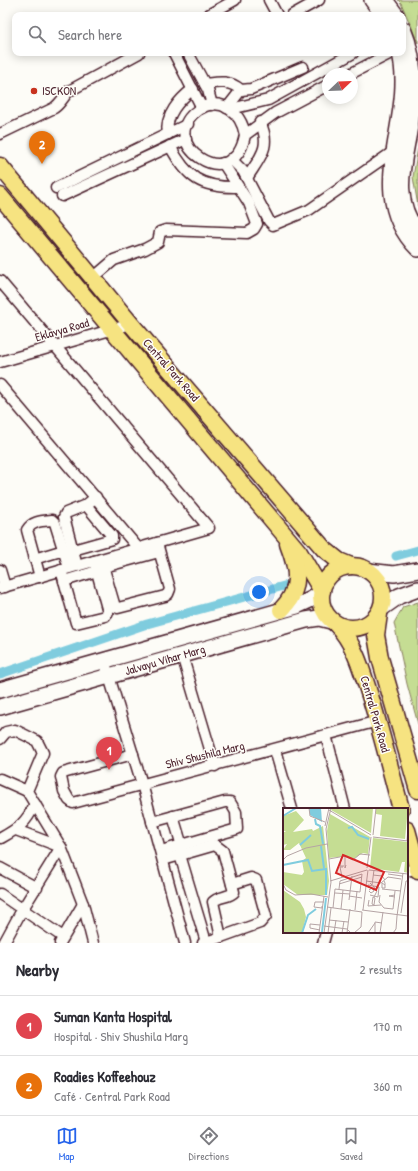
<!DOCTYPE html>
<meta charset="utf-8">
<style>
:root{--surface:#fff;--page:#f2f2f3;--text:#2b2b33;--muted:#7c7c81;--line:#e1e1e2;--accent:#2563eb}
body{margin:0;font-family:"Patrick Hand",sans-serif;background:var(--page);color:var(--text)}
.compass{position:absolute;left:322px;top:68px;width:36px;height:36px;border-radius:50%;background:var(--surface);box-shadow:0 2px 10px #0003;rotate:67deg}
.you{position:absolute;left:259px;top:592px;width:14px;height:14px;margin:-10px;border:3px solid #fff;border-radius:50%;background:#1a73e8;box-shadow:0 0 0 6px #1a73e833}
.badge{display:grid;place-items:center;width:26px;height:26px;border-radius:50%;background:var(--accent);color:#fff;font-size:13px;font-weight:700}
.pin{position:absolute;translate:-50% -33px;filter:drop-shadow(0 1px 2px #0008)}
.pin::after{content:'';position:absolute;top:21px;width:14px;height:12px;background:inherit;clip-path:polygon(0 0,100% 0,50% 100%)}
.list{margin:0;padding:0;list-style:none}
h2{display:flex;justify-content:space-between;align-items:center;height:52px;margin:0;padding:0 16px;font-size:17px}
h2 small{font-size:13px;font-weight:400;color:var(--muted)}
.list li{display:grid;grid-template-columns:26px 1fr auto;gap:12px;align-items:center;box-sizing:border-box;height:60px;padding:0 16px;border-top:1px solid var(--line)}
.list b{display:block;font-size:15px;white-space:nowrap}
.list p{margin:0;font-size:13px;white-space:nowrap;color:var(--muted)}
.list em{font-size:13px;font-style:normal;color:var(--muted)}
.icon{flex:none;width:22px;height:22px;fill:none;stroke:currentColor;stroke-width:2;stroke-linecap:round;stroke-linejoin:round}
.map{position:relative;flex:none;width:418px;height:943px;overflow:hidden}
.search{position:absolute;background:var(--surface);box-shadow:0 2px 10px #0003;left:12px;right:12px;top:12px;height:44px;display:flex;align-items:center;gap:10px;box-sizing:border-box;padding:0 14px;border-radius:8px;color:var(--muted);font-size:15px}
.sheet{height:172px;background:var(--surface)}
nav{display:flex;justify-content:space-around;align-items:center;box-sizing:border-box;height:56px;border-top:1px solid var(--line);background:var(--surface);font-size:11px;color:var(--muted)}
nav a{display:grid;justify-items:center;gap:2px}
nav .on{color:var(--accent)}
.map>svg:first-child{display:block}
.green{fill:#c5dd93;stroke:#887e5f}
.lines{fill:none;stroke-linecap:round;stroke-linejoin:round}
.canal{stroke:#7fccde;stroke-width:9}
.street-casing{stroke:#4a1f2b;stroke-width:13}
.secondary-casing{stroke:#4a1f2b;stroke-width:18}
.primary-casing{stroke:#4a1f2b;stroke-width:19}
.street{stroke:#fdfcf7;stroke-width:10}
.secondary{stroke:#fdfcf7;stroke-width:15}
.primary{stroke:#f6e381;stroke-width:16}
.poi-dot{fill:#c8321e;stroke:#fdfcf7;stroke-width:1.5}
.labels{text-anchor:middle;stroke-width:3;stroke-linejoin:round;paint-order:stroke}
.poi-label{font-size:12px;fill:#4a1f2b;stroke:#fdfcf7;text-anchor:start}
.street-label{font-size:12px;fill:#4a1f2b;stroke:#fdfcf7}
.inset-river{fill:none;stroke:#7fccde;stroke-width:2}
.inset-road{fill:none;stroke:#b5a4a5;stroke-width:1}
.view{fill:#d62828;fill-opacity:0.15;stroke:#d62828;stroke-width:2}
.inset-edge{fill:none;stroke:#4a1f2b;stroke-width:2}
</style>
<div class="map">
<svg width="418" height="943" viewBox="0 0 418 943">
<rect width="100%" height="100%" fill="#fdfcf7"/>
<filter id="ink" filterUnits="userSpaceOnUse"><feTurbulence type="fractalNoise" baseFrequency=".025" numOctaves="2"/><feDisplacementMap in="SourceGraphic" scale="8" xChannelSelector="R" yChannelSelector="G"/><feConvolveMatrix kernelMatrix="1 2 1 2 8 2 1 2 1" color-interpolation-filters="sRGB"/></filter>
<g filter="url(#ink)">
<g class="green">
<path d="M398,0h20v43l-17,-40z"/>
<path d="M418,148v58l-5,-29z"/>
<path d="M418,602v122l-11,-40 -13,-61 9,-16z"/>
</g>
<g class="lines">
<g class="canal">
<path d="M396,556l22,-6"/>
<path d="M0,674l147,-50 144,-40"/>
</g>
<defs>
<g id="street">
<path d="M269,0l8,15"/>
<path d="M208,15l27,-15"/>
<path d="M292,15l27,-15"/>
<path d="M174,53l28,55"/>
<path d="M188,53l20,37 4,15"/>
<path d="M350,74l41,-21"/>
<path d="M205,84c14,-2 24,-4 36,6"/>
<path d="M227,108l14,-18 10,-1 52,-22"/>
<path d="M231,109l37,-9 85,-47"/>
<path d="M0,134l54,-26c7,-5 9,-11 15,-17l70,-38"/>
<path d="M168,134c-4,-18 12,-35 25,-45"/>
<path d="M245,135c-4,-23 -25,-40 -47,-25 -45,31 35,89 47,25l30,-22 53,-28"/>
<path d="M170,146c17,32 31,42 68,41"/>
<path d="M231,159l12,12 26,50 4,4 36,-15 85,-59"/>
<path d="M247,178c13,-21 25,-31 13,-56"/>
<path d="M56,188l132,-64"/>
<path d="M62,196l124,-57"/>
<path d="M93,278l21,-18 31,-11 13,-7 2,-10 6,-2 81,3 7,-4 3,-5 -8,-21 -26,-40"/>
<path d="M0,281l209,247 -209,60"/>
<path d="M0,362l131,-38"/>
<path d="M0,385l138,163"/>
<path d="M73,550l39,-11v-3l-26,-31"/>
<path d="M34,559l30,-9"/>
<path d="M101,559l14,48 3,1 47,-12 3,-2 2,-5 -13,-46"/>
<path d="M77,566l-13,-49 2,-4 20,-8 10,-8"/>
<path d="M104,567l55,-15"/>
<path d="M0,570l5,17"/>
<path d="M61,570l15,53 29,-7 3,-4 -14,-51"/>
<path d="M40,577l-13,-47c5,-9 15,-9 25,-10l3,3 14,45"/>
<path d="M64,581l33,-10"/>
<path d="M182,655l33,111"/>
<path d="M104,660l38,124 43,159"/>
<path d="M326,735l19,74"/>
<path d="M0,739l6,-7 9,-2 22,11 6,12 -16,38 34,56 22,57 10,39"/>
<path d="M275,750l17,59"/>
<path d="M133,754l-70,19 -2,4 3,14 5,9 4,3 305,-82"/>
<path d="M0,779l27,12"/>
<path d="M173,816l9,30"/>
<path d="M152,822l73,-20h5l6,10 1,17 -76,22"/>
<path d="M1,838c18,-10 25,-15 34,-34"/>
<path d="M180,855l26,87"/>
<path d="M163,860l52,-15 8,6 11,41c-5,6 -16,4 -21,10l8,35 -18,6"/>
<path d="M0,868l37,20"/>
<path d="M407,871l10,-3"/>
<path d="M0,894l63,43"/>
<path d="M221,937l39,-14 6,-7 -10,-36 -5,-2 -19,6"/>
<path d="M4,943l18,-33 39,-63 -45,-17"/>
<path d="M60,943l23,-39"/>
<path d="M323,943l3,-11"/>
</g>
<g id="secondary">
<path d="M372,0l11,15"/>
<path d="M385,0l11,15"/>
<path d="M403,29c12,28 12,60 8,90 -5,40 -22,76 7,114"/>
<path d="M400,53c16,67 -39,139 18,196"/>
<path d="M368,571l26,3 24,-4"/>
<path d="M382,608l17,-12 19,-7"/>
<path d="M0,690l297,-84 15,-7 9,-6"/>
<path d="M0,707l306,-87 13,-2 12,3"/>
</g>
<g id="primary">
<path d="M0,166l131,158 193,225 15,12 12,5"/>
<path d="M0,196l299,356 23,39"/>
<circle cx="352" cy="597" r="31"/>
<path d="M281,610c21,-21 17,-40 7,-66"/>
<path d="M379,614l-3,21 4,23 38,132"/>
<path d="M336,624c20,21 26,48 35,75 11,36 20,73 30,110"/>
<path d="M407,830l11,40"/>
</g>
</defs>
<use href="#street" class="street-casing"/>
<use href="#secondary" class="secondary-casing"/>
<use href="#primary" class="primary-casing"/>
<use href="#street" class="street"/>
<use href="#secondary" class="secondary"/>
<use href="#primary" class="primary"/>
</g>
</g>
<circle class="poi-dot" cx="34" cy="91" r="4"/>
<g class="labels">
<g class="poi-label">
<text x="42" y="95">ISCKON</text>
</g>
<g class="street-label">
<text transform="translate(62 330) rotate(-16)" y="4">Eklavya Road</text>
<text transform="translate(171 370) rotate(49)" y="4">Central Park Road</text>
<text transform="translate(165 660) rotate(-16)" y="4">Jalvayu Vihar Marg</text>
<text transform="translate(375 714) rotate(74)" y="4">Central Park Road</text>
<text transform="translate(205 755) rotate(-14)" y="4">Shiv Shushila Marg</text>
</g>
</g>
<g transform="translate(283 808)">
<rect width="125" height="125" fill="#fdfcf7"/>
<path d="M49,0h41l-2,25 -40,-23zM93,0h32l-3,31 -25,-3 2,-21 -6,-1zM13,3l8,9 -11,12 19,-3 1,2 10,-5 6,55 -2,14h-29l-15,-11v-12l19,3 2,-3 -2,-11 4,-3 -7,-15 -9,7h-7l4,-6 -4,1v-13h3l-3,-2v-14zM47,6l40,23 -2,17 -5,-1 -10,6 -6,-3 -18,2 -2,-27zM90,30l35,4v31l-4,-1 1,-10h-3l-3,10 -29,-4zM0,82l17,12 4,7 2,8 -4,16h-19z" fill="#c5dd93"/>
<path d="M38,0l1,14 -12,-7 -1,-6z" fill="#7fccde"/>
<path class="inset-river" d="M0,8l13,-8M32,11l1,5 4,2 3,18M65,20l4,-1 6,8 11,4M17,37l11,-10M38,38l3,22M0,57l25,-5 4,11 14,-2v26M39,124l4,-34M19,125l6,-18 8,-6"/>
<path class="inset-road" d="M26,0l1,8 15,6M46,2l42,25M42,18l4,-18M90,27l3,-27M90,29l35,4M124,33l1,-14M62,48v12l1,-3M58,50l-1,8h4M46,51l16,-3 8,4 7,-6 10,1M0,52l4,-4 19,-8 21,-4M84,60l4,-31M86,62l39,4M105,66l14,2M90,67l9,1 3,4M59,69l-2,-10h3M47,73l37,-11M83,73l15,2 7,-6 13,2M101,73l1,2v5h-3v-5l3,2M87,75l2,2 2,-15M0,76l3,6 9,5 16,-1 17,3M56,76l23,-7M90,78l4,5 -3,6M86,80l-1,-3 11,2 -1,10 -8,-2M56,81l1,-8 22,-7 -2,18M99,81l19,2M86,83l2,2 3,-2 -2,-3 -3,2M52,85l15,1M97,87l-1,7 5,6M66,88l13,2M90,89l2,1 -1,7 -2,-1zM112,89l-6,-1 6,-1M66,92l3,-24M86,92l-1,6 13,-1M39,98v2l-8,-1 1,-5h9M44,99l35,5M50,100l2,-19 25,3M101,100l9,1 2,-18M58,101l2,-19M72,102l2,-19M79,102l46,6M80,102l5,-40M118,105l5,-32h2M114,108l6,-43M46,112l19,2M41,118l23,3 4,4M37,122l-10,-2v-4l10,1M36,125l5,-37M41,125l7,-51 -5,-53 5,-21M45,125l3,-25M51,125l2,-13M59,125l2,-12M64,125l3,-24M71,125l7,-6 1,-15M85,125l7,-10M92,125v-11l7,1M97,125l3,-21M110,125l3,-4 1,-13"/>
<path class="view" d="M60,47l41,17 -8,18 -40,-17z"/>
<rect width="125" height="125" class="inset-edge"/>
</g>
</svg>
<svg class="compass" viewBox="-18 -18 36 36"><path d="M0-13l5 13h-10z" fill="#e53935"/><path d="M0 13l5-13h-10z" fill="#7c7c81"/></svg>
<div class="you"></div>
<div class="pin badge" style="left:109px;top:770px;background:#e0444e">1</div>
<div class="pin badge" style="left:42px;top:164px;background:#e8710a">2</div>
<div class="search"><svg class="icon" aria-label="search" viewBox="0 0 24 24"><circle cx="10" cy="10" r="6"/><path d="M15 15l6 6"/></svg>Search here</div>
</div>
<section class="sheet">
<h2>Nearby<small>2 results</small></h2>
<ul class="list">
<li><span class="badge" style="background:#e0444e">1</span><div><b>Suman Kanta Hospital</b><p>Hospital · Shiv Shushila Marg</p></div><em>170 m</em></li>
<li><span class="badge" style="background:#e8710a">2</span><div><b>Roadies Koffeehouz</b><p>Café · Central Park Road</p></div><em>360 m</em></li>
</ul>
</section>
<nav>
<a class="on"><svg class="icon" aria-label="map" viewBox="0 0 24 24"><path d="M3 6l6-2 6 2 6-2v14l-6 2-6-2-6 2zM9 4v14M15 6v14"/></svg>Map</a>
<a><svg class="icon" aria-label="directions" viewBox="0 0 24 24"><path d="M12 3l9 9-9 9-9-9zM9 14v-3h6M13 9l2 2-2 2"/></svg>Directions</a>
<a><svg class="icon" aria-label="saved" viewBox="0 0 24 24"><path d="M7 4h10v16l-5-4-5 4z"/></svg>Saved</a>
</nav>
